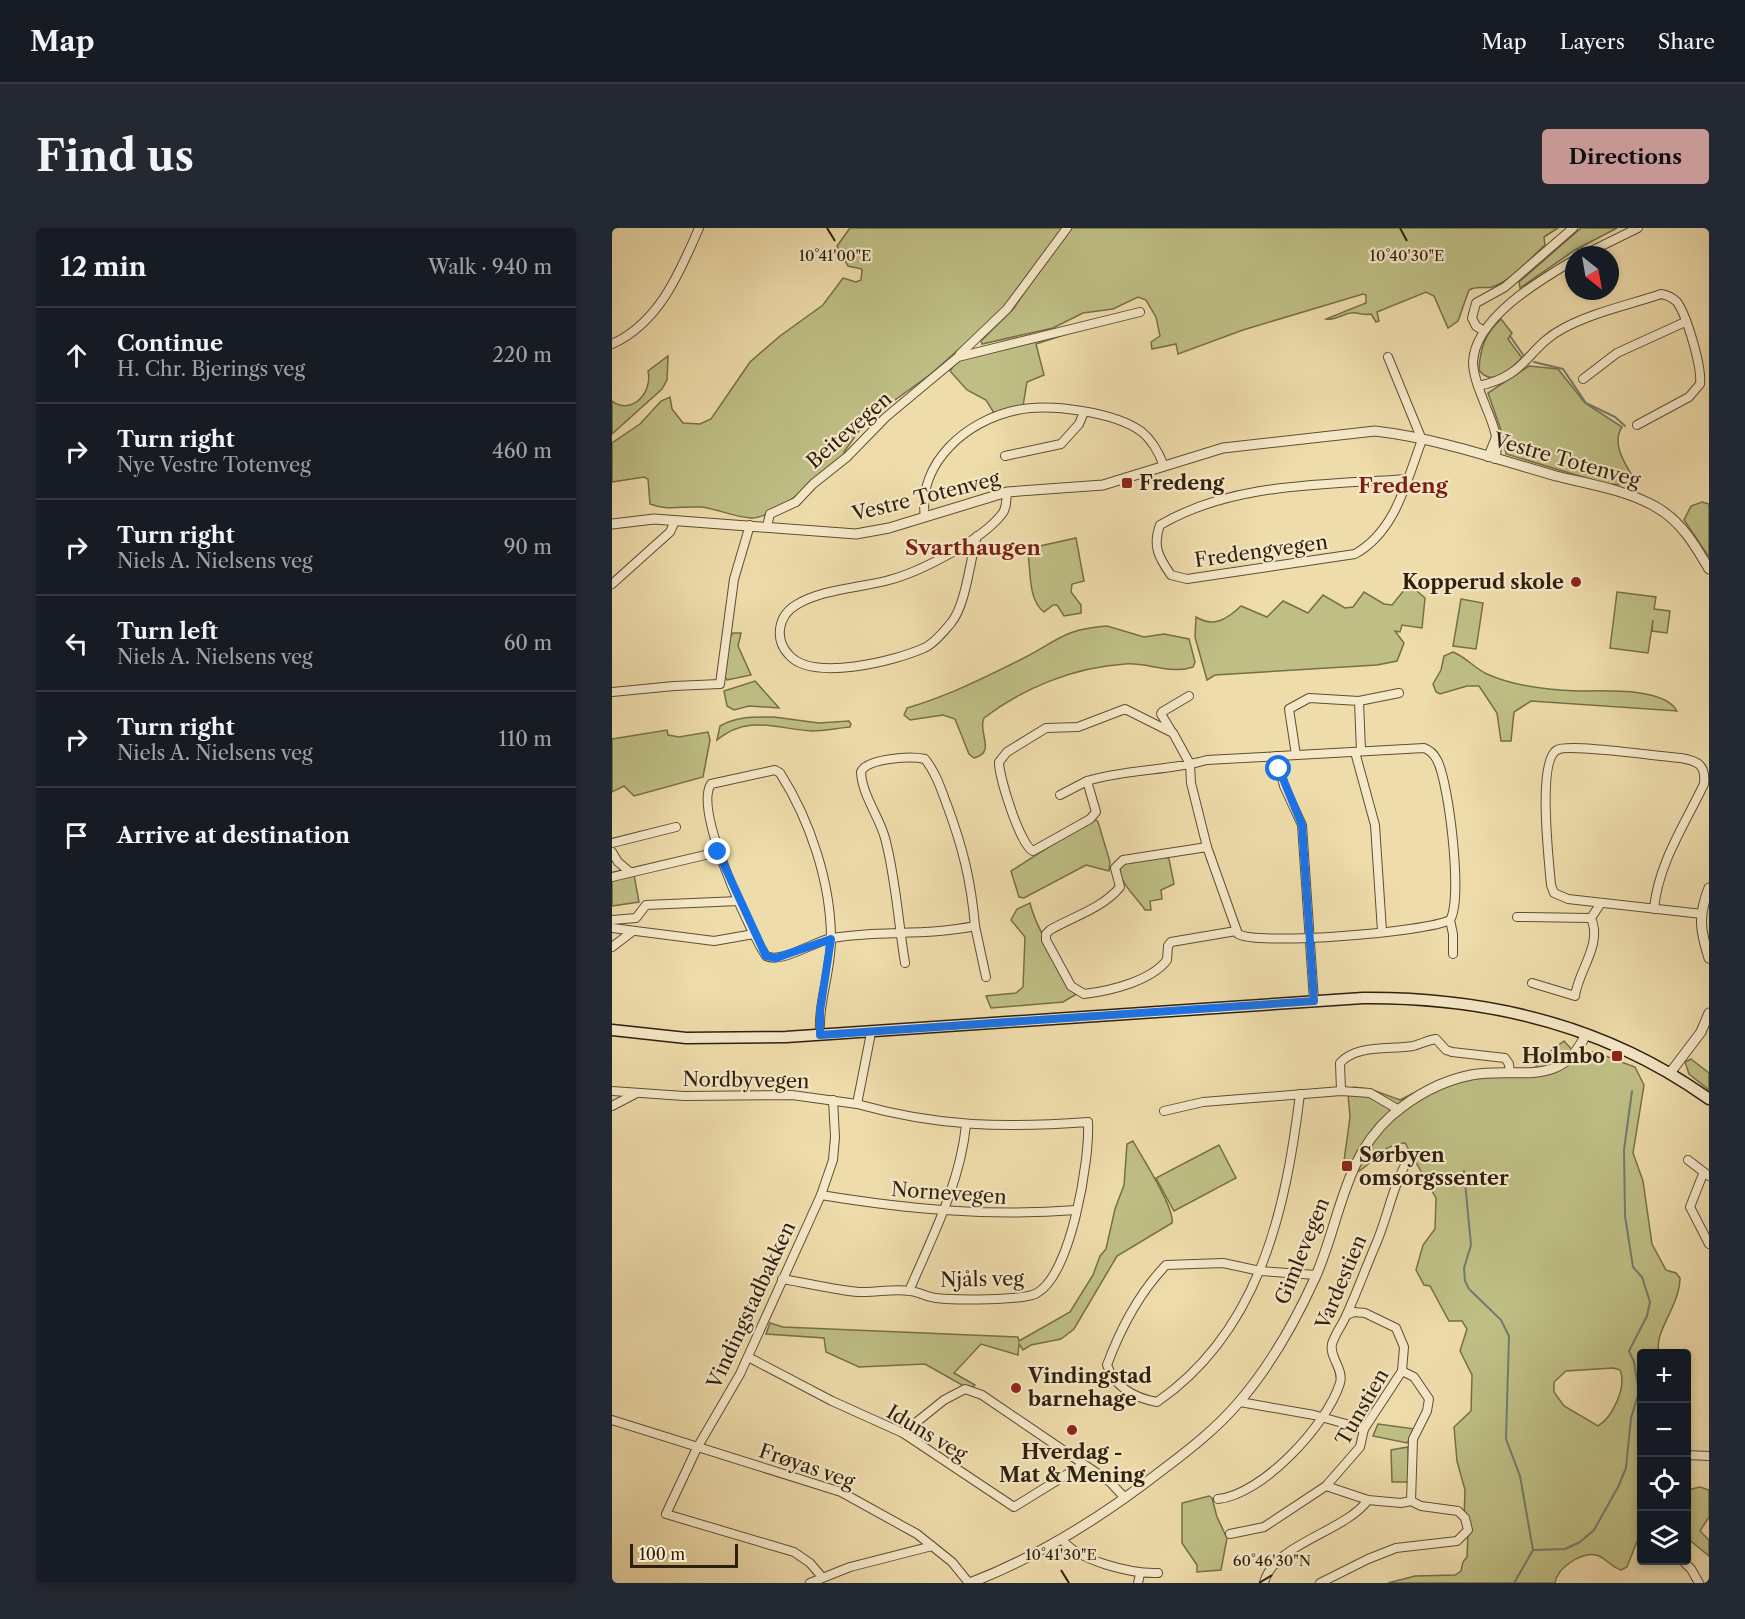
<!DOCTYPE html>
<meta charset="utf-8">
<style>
:root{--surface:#171b24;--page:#242831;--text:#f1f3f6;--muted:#9ea1a6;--line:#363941;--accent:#c59692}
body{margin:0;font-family:"Libre Caslon Text",serif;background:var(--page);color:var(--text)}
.controls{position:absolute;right:18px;bottom:18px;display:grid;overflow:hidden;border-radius:6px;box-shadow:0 3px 9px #0003}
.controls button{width:54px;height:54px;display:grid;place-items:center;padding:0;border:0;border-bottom:2px solid var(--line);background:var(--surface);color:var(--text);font:30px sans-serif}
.compass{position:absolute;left:953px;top:18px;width:54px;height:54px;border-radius:50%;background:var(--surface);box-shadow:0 3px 9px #0003;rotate:149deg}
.scale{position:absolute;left:18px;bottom:15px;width:108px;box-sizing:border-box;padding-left:6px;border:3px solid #2e1f0b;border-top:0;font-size:16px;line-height:21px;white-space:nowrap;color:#2e1f0b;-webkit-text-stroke:4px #f5e8c8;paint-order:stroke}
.stop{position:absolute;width:18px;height:18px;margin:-14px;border:4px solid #1a73e8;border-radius:50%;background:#fff}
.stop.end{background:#1a73e8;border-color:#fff;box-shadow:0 2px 6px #0008}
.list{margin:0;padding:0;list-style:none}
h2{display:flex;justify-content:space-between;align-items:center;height:78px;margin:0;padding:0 24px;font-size:26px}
h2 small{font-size:20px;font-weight:400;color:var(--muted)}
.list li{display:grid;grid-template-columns:39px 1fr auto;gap:18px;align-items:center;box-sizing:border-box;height:96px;padding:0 24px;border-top:2px solid var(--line)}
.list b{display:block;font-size:22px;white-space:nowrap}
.list p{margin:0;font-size:20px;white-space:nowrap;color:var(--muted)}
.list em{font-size:20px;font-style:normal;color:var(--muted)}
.icon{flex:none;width:33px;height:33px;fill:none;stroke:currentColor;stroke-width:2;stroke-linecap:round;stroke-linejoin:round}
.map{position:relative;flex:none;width:1097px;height:1355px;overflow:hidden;border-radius:6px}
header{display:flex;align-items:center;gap:36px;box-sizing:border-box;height:84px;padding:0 30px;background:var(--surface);border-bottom:2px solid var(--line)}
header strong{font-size:28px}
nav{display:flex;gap:33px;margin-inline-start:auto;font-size:21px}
.intro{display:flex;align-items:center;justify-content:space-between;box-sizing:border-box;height:144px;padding:0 36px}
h1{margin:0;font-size:42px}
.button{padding:15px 27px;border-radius:6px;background:var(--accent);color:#111;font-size:21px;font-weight:700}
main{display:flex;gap:36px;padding:0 36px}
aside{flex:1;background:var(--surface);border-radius:6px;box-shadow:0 3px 9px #0003}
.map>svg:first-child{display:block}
.green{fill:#bfbf85;stroke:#766f48;stroke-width:1.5;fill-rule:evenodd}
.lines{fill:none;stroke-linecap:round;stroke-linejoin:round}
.stream{stroke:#717b70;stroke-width:2}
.minor-casing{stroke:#5e4e33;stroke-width:10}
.tertiary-casing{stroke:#5e4e33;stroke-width:11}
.secondary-casing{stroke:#2e1f0b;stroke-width:13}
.minor{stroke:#f5e8c8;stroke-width:8}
.tertiary{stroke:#f5e8c8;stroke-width:9}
.secondary{stroke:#f5e8c8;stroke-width:10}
.route{stroke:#1a73e8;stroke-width:8}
.ticks{fill:none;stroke:#2e1f0b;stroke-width:2}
.poi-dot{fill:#8f2418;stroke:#f5e8c8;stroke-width:2}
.labels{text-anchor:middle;stroke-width:4.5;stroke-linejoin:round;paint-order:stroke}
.street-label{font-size:20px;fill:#2e1f0b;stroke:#f5e8c8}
.poi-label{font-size:20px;font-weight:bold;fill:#2e1f0b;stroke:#f5e8c8;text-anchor:start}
.neighbourhood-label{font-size:21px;font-weight:bold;fill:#7a1f14;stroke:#f5e8c8}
.ticks-label{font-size:15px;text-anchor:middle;fill:#2e1f0b;stroke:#f5e8c8;stroke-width:4.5;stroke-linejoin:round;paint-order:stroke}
</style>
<header>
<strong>Map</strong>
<nav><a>Map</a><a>Layers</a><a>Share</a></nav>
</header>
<div class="intro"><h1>Find us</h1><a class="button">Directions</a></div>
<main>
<aside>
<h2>12 min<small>Walk · 940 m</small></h2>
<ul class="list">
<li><svg class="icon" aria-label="ahead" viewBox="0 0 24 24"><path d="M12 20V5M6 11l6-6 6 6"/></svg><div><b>Continue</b><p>H. Chr. Bjerings veg</p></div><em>220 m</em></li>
<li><svg class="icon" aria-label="right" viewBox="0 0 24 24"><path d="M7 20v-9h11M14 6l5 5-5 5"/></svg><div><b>Turn right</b><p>Nye Vestre Totenveg</p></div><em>460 m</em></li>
<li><svg class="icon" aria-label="right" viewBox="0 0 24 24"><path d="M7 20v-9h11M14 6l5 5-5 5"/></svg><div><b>Turn right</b><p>Niels A. Nielsens veg</p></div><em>90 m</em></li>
<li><svg class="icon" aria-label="left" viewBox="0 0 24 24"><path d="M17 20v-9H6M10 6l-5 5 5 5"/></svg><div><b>Turn left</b><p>Niels A. Nielsens veg</p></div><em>60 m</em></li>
<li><svg class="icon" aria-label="right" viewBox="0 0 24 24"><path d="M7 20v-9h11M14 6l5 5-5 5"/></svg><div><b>Turn right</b><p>Niels A. Nielsens veg</p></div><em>110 m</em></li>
<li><svg class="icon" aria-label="arrive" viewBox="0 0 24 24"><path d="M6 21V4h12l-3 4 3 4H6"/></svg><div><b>Arrive at destination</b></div></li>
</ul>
</aside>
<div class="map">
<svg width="1097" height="1355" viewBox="0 0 1097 1355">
<rect width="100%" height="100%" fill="#efdcab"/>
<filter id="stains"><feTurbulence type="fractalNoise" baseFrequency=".00333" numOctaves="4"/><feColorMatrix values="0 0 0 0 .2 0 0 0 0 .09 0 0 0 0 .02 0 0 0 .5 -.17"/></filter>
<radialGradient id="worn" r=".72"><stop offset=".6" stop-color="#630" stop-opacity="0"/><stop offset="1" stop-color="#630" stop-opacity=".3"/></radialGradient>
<g class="green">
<path d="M238,0h214l-61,82 -72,64 -65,47 -22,31 2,3c-19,16 -73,65 -95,63 -17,-1 -33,-9 -50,-11 -19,-1 -33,4 -51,-3l-2,-25 -4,-2 -32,5v-39l28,-19 21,-23 9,-4 2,12 11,14 17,1 11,-5 39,-57 30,-26 43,-31 20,-27 13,4 5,-2 1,-11 -14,-3 -11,-20z"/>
<path d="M460,0h486l-14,9 1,8c-15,13 -33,36 -53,42 -8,2 -15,-2 -23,3l-11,31 -10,7 -14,-32 -8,-4 -49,20 2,9 -3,1 -5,-8c-7,2 -13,-2 -20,-1 -9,1 -16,8 -25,6l40,-16v-8l-3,-1 -120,36 -65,24 -2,-10 -24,5 -1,-7 9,-6 -4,-19 -10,-17 -8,-3 -25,12 -30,4 -30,15 -71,16 -1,-3 33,-33 32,-48z"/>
<path d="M969,0h36l-42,22 -55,38 -1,-6z"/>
<path d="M889,91l11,14 -4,6 14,19c-11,11 -30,30 -43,12 1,-22 6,-36 22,-51z"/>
<path d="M452,105l3,1 -31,10 8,31 -17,7 -4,24 -29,7 -8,-13 -19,-10 -17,-19 6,-9 14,-5z"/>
<path d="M56,128l-1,24 -5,9 -50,45v-33c20,15 41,-9 36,-30z"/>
<path d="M917,138l29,3 27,34 37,24c-11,17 3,36 12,52l-5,6 -23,-1 -100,-30 -4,-21 -14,-40z"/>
<path d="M1090,274l7,2v53l-25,-37 7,-14z"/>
<path d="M464,310l8,43 -12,3 -1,8 10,13v8l-17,3 -7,-11h-4l-9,7c-16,-12 -13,-40 -16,-58l3,-6z"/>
<path d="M797,356l16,14 -3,30 -20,-3 -2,7 -5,-1 9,12 -7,18 -20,4 -162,10 -8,5 -12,-43 1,-20c18,11 31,2 45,-11l26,11 16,-16 25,12 15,-18 22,13 8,-1 11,-15 20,12 8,1z"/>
<path d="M1005,364l39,5 -2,12 16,2 -3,22 -15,-2 1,-11 -5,33 -38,-5z"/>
<path d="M849,371l22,4 -7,46 -23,-3z"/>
<path d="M495,398l37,11 20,-3 25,5 6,23 -2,5c-22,8 -46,-5 -68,-3 -50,3 -102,24 -141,54 -7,14 13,34 -10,40l-5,-4 -14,-35 -12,-4 -33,5 -6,-5 3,-7c38,-11 75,-29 111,-47 38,-18 43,-32 89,-35z"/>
<path d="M121,405h8l-3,13 13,29 -24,5 -2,-3 5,-40z"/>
<path d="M841,424c13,5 21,16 34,22 26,12 63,16 91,17 24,0 86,-4 99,20l-146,-10 -17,11 -3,29h-10l-4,-28 -18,-27h-12l-27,8 -4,-2 -3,-8 8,-14 3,-14z"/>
<path d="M143,453l24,27 -30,-2 -15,4 -7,-4 -3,-15z"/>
<path d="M162,489l45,6 30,-2 2,3 -1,3c-12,1 -25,4 -38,4 -35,-2 -64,-17 -95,9l3,-14c17,-10 35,-9 54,-9z"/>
<path d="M55,502l1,5 11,2 29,-5 2,8 -7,37 -69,19 -10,-10 -12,6v-53z"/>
<path d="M482,590l4,4 12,40 -1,9 -23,-6 -62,33 -5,-1 -8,-26z"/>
<path d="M553,628l4,3 5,25 -13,6 1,9 -12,2 1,9h-6c-8,-13 -28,-28 -25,-45l6,-4z"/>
<path d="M22,647l5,27 -27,4v-26z"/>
<path d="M418,675c6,26 33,69 50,89l-17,10 -72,6 -5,-12 30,-3 7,-6 2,-50 -14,-17 6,-11z"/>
<path d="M952,813l11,12 20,-1 40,15 9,18 -11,68 10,28 9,63 14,26 10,3 4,5c0,28 -27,54 -21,75l-17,1 -1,177 -14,36 -6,3c-10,-3 -16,-13 -25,-15 -15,-3 -39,13 -41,28h-167l27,-7 40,-1 6,-4 2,-9 4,-5 1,-25 -4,-12 1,-30 -8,-29 -3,-34 17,-16 1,-36 -12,-24 7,-22 -5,-8h-13l-19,-35 -6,-1 -8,-15 7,-25 12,-16 1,-31 -31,-55c-26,3 -28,17 -46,28l-10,-2 -5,-8 6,-44 -2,-23 5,-7 17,2 30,11c55,-29 69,-32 131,-27l14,-18zM1001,1140l7,2c7,16 -7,47 -22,56l-34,-20 -10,-14v-10l12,-11z"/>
<path d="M1079,831l18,14v17l-20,-16 -4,-12z"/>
<path d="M521,913c8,15 42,67 39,82l-55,33 -43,73 -13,10 -30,6 -8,5 -4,-6 -1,11 -37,-11 -27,29 21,12 -2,2 -11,-2 -37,-21 -66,3 -33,-15 -2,-14 -58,-4 4,-11 13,4 235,10 1,4 51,-29 23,-37 7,-19 6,-7 9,-40 9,-24 3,-41z"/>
<path d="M607,917l17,33 -62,33 -18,-33z"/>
<path d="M766,1196l37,5 -8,14 -34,-7z"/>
<path d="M796,1219l1,35h-17l-1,-32z"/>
<path d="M1088,1259l9,3v27l-9,14 9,9v16l-22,-18v-48z"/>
<path d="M597,1268l3,2 5,19 10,21 -6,32 -24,2v-7l-15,-22v-40z"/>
</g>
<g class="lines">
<g class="stream">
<path d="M898,108l14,20"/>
<path d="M922,134l29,7 23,34 29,14 10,9"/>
<path d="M852,943l7,74 -7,23 1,13 4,8 32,31 8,16 -3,103 14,37 13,74 -19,33"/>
<path d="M921,1322l32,-1 15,-7 14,-12 24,-43 8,-19 5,-50 8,-26 -5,-30 -5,-11 18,-35 3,-14 -8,-25 -9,-10 -8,-51 -1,-66 8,-59"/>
</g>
<defs>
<g id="minor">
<path d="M971,27l55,-27"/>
<path d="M872,103l-8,-5 -4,-8 4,-15 29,-16 68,-59"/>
<path d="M0,116c47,-21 68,-72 87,-116"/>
<path d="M348,126l47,-45 60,-81"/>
<path d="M776,129l34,83c-16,42 -26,91 -67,114l-168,25 -16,-4c-12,-17 -19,-29 -11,-50 73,-43 166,-40 247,-46"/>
<path d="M971,151l34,-26 68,-31"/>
<path d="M866,158c50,-10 49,-39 86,-58 30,-16 65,-23 97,-34 6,1 11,3 16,8 10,14 25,65 23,82l-11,13 -52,28"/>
<path d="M393,228l56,-12 18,-20 5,-12"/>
<path d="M876,229l8,-20"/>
<path d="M883,231c6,-20 -4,-39 -11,-57 -5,-13 -11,-27 -11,-40 2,-44 67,-82 101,-102"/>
<path d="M313,289c-8,-54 42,-97 92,-107 33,-7 98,2 125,22 11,9 17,21 22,34"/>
<path d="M155,298l3,-12 26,-12 17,-18 34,-27 39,-40 72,-60 182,-45"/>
<path d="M365,308c-7,24 -11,69 -26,87 -7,8 -17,21 -27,25 -29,13 -111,34 -135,7 -15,-16 -11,-39 7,-50 26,-16 64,-17 93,-25 31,-8 93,-40 113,-66 5,-6 4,-14 5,-22"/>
<path d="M0,356l58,-52 5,-11"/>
<path d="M0,464l62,-6 46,-2 14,-105 16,-54"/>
<path d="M747,473l40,-8"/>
<path d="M560,504l-11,-18 1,-2 27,-16"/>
<path d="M743,524l20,73 7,106"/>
<path d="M684,527l-7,-46 20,-11 50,3 2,50"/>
<path d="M664,528l8,30 18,39 12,176"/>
<path d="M448,567l27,-14"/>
<path d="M0,615l64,-16"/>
<path d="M595,619l-84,13 -8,8 5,19c-17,21 -48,30 -70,43l-4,4v6l25,46 13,8c26,-3 67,-13 83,-34l1,-14 3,-4 65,-11"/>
<path d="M0,624l6,10 12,10"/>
<path d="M0,649l106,-25"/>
<path d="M1042,681c4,-45 31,-85 50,-125 2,-19 -6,-23 -23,-26 -20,-1 -112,-15 -124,-8 -20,11 -8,111 -6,135l3,8 14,6 134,15"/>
<path d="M905,689l74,1"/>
<path d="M0,692l24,-2 10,-13 93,-4"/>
<path d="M838,692c13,-20 -1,-138 -13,-160 -3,-6 -7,-10 -13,-12l-217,12c-38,11 -81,9 -120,21l9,31 -6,7 -57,32c-13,-6 -34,-74 -34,-89l8,-10 39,-24 32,-1 47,-18 48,24 17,31 1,19 16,64 31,87c20,12 189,-2 212,-14l3,14v20"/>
<path d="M363,698l11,51"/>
<path d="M0,700l102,13 40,-7"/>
<path d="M0,719l21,-16"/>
<path d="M920,755l43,13c3,-25 28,-52 16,-78l10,-15"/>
<path d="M208,807c-2,-33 11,-63 11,-96 0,-56 -21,-119 -51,-166l-5,-3 -64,14c-17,26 34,134 49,162l6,10c15,8 49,-15 66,-18 46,-8 95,-2 143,-12 -4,-45 -12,-78 -28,-121 -6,-16 -11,-32 -22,-46 -14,-3 -58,-1 -64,13 1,23 18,44 24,66 11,41 13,83 20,125"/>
<path d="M0,863l72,5 108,-1 65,9"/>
<path d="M729,863l-1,-28c17,-19 50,-13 73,-17 8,-2 15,-6 23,-7l10,11 6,2 53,6 4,6 1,9"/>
<path d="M688,866c-14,115 -40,237 -143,308 -22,-4 -42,-15 -50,-37 13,-35 33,-73 59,-100l57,-2 37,8 56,4"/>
<path d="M0,878l23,-12"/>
<path d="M552,883l39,-9 138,-11 29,2 29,17"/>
<path d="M1076,932l21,16"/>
<path d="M1091,946l-13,33 19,37"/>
<path d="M209,967c85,14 169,22 255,15"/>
<path d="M170,1051c26,4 52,11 77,13 17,1 34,-4 51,-1 9,1 17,6 26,7 17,2 88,3 101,-5 34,-19 53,-133 51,-171 -84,6 -149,5 -231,-18l14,-71"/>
<path d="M297,1063c23,-54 51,-107 57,-166"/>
<path d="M136,1129l84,44 71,32 111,74 68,-42"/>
<path d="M790,1143l12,6 15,22 -2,12 -14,28 -2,62"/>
<path d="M628,1174l74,13 50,14"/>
<path d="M0,1192l229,72 76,42 35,28 17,21"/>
<path d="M291,1205l41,-33 21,-11 17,6 128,87 15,16"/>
<path d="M1074,1227l23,1"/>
<path d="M606,1271c44,-4 109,-74 122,-116 4,-14 -11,-26 -8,-39 3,-10 10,-19 14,-28 11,-24 20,-49 30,-72 12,-28 17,-60 33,-86"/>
<path d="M618,1306l34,-7 62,-41 34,-39 4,-18 38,-58 2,-24 -8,-19 -31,-15 -11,-1 -7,3"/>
<path d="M450,1311c15,22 71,35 96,34"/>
<path d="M1070,1332l9,9 8,14"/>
<path d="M210,1349l-12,-14 -16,-11 -128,-38 31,-66 43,-74 81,-179 12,-35 2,-23 -2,-37"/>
<path d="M198,1355l40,-16 82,-21"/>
<path d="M526,1355l2,-9"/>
<path d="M652,1355c9,-39 81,-51 104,-83"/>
<path d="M708,1355l48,-24 28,-11 61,-7 11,-11 -3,-12 -7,-7 -37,-5 -10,-5 -10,2 -33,-3 -42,-14"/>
</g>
<g id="tertiary">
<path d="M0,296l42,-5 202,15 33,-6 118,-36 96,-7 120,-37 152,-17c61,7 122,28 181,45 33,8 71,14 100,31 25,14 39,38 53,62"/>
<path d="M1097,660c-11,28 -9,42 0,70"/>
<path d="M1058,845l31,-41 8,-19"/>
<path d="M358,1355c70,-27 132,-66 191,-112 28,-21 56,-43 78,-69 32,-37 56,-80 76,-124 25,-56 28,-119 76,-162 23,-20 50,-35 80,-41 48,-9 89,15 115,-41"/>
</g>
<path id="secondary" d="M0,802l74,8 100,-1 577,-39c124,-1 244,28 346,101"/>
</defs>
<use href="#minor" class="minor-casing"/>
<use href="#tertiary" class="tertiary-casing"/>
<use href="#secondary" class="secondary-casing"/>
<use href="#minor" class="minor"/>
<use href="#tertiary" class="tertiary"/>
<use href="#secondary" class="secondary"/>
</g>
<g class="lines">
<path class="route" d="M106,624l48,104 10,2 55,-19 -11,72v24l494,-34 -12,-176 -23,-56"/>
</g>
<path class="ticks" d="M215,0l8,13M788,0l7,13M449,1342l8,13M647,1355l13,-8"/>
<g class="poi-dot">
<rect x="509" y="249" width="12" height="12" rx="3"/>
<circle cx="964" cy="354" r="6"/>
<rect x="999" y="822" width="12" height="12" rx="3"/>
<rect x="729" y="932" width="12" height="12" rx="3"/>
<circle cx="404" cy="1160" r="6"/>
<circle cx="460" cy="1202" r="6"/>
</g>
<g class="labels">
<g class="street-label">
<text transform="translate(237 202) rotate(-41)" y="7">Beitevegen</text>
<text transform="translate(955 232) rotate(16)" y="7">Vestre Totenveg</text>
<text transform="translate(314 268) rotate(-14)" y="7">Vestre Totenveg</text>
<text transform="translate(649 323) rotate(-8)" y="7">Fredengvegen</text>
<text transform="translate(134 852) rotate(1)" y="7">Nordbyvegen</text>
<text transform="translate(337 965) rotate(4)" y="7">Nornevegen</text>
<text transform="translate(690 1023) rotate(-68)" y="7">Gimlevegen</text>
<text transform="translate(370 1051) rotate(-1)" y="7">Njåls veg</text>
<text transform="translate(729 1054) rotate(-67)" y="7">Vardestien</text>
<text transform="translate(139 1077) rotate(-65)" y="7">Vindingstadbakken</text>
<text transform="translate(750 1179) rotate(-60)" y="7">Tunstien</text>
<text transform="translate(315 1205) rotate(31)" y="7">Iduns veg</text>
<text transform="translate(195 1238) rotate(19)" y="7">Frøyas veg</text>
</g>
<g class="poi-label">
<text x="527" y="262">Fredeng</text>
<text x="952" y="361" text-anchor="end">Kopperud skole</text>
<text x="993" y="835" text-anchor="end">Holmbo</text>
<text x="747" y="934">Sørbyen<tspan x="747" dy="23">omsorgssenter</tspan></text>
<text x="416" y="1155">Vindingstad<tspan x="416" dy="23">barnehage</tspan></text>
<text x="460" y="1231" text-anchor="middle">Hverdag -<tspan x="460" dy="23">Mat &amp; Mening</tspan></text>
</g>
<g class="neighbourhood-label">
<text x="791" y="265">Fredeng</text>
<text x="361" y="327">Svarthaugen</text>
</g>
</g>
<g class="ticks-label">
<text x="795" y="33">10°40'30"E</text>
<text x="223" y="33">10°41'00"E</text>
<text x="449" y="1332">10°41'30"E</text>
<text x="660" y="1338">60°46'30"N</text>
</g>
<rect width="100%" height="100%" filter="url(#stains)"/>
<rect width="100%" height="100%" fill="url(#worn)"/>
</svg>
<div class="controls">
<button>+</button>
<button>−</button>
<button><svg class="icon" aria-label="locate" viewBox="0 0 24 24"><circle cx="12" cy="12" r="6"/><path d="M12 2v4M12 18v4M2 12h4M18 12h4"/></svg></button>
<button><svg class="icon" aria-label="layers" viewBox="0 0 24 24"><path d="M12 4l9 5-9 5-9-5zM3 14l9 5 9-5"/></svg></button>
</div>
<svg class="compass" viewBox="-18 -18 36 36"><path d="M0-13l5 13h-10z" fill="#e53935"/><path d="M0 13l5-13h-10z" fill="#9ea1a6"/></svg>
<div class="scale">100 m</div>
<div class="stop" style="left:667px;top:541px"></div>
<div class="stop end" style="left:106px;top:624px"></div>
</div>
</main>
